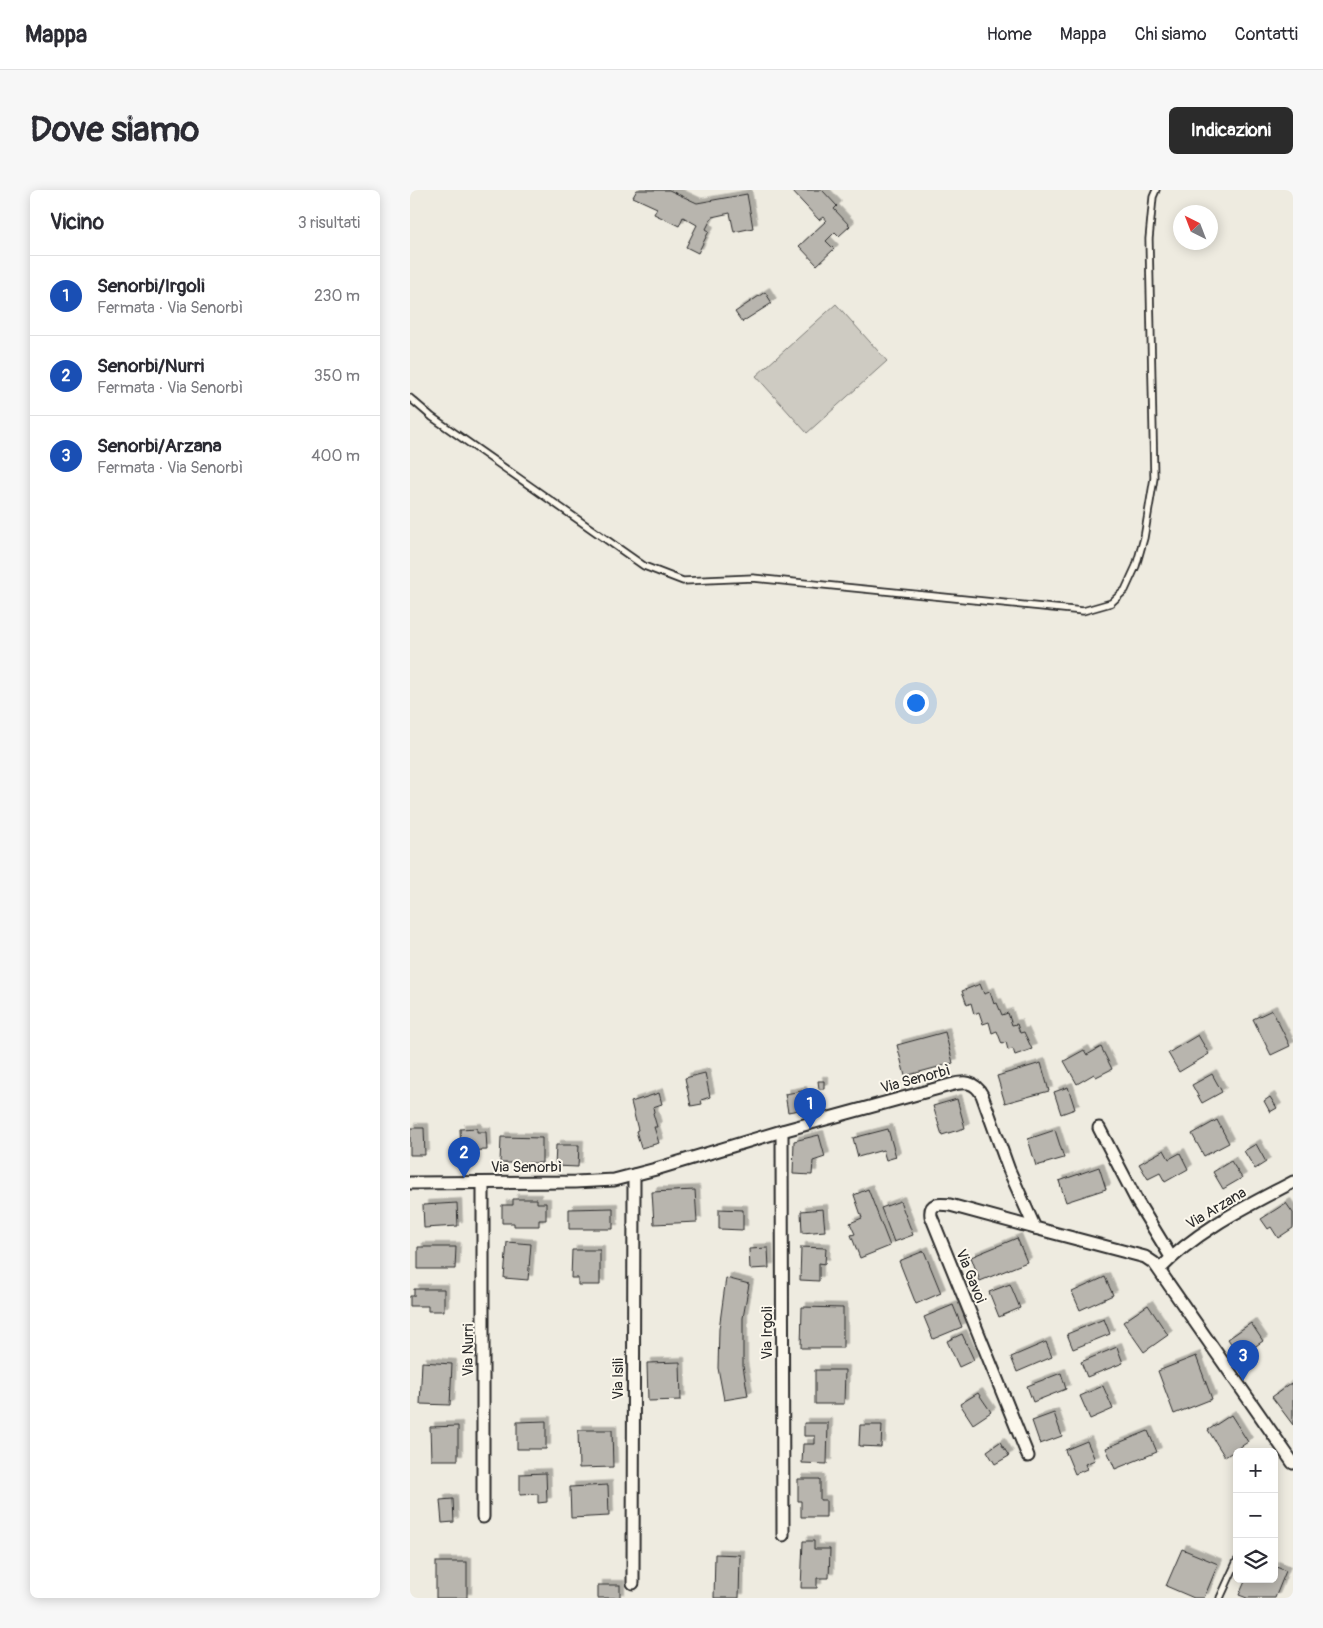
<!DOCTYPE html>
<html lang="it">
<meta charset="utf-8">
<style>
:root{--surface:#fff;--page:#f7f7f7;--text:#2b2b33;--muted:#7c7c81;--line:#e1e1e2;--accent:#2b2b2b}
body{margin:0;font-family:Pangolin,sans-serif;background:var(--page);color:var(--text)}
.controls{position:absolute;right:15px;bottom:15px;display:grid;overflow:hidden;border-radius:8px;box-shadow:0 2px 12px #0003}
.controls button{width:45px;height:45px;display:grid;place-items:center;padding:0;border:0;border-bottom:1px solid var(--line);background:var(--surface);color:var(--text);font:25px sans-serif}
.compass{position:absolute;left:763px;top:15px;width:45px;height:45px;border-radius:50%;background:var(--surface);box-shadow:0 2px 12px #0003;rotate:318deg}
.you{position:absolute;left:505px;top:512px;width:18px;height:18px;margin:-12px;border:4px solid #fff;border-radius:50%;background:#1a73e8;box-shadow:0 0 0 8px #1a73e833}
.badge{display:grid;place-items:center;width:32px;height:32px;border-radius:50%;background:var(--accent);color:#fff;font-size:16px;font-weight:700}
.pin{position:absolute;translate:-50% -41px;filter:drop-shadow(0 1px 2px #0008)}
.pin::after{content:'';position:absolute;top:26px;width:18px;height:15px;background:inherit;clip-path:polygon(0 0,100% 0,50% 100%)}
.list{margin:0;padding:0;list-style:none}
h2{display:flex;justify-content:space-between;align-items:center;height:65px;margin:0;padding:0 20px;font-size:21px}
h2 small{font-size:16px;font-weight:400;color:var(--muted)}
.list li{display:grid;grid-template-columns:32px 1fr auto;gap:15px;align-items:center;box-sizing:border-box;height:80px;padding:0 20px;border-top:1px solid var(--line)}
.list b{display:block;font-size:19px;white-space:nowrap}
.list p{margin:0;font-size:16px;white-space:nowrap;color:var(--muted)}
.list em{font-size:16px;font-style:normal;color:var(--muted)}
.icon{flex:none;width:28px;height:28px;fill:none;stroke:currentColor;stroke-width:2;stroke-linecap:round;stroke-linejoin:round}
.map{position:relative;flex:none;width:883px;height:1408px;overflow:hidden;border-radius:8px}
header{display:flex;align-items:center;gap:30px;box-sizing:border-box;height:70px;padding:0 25px;background:var(--surface);border-bottom:1px solid var(--line)}
header strong{font-size:24px}
nav{display:flex;gap:28px;margin-inline-start:auto;font-size:18px}
.intro{display:flex;align-items:center;justify-content:space-between;box-sizing:border-box;height:120px;padding:0 30px}
h1{margin:0;font-size:35px}
.button{padding:12px 22px;border-radius:8px;background:var(--accent);color:#fff;font-size:18px;font-weight:700}
main{display:flex;gap:30px;padding:0 30px}
aside{flex:1;background:var(--surface);border-radius:8px;box-shadow:0 2px 12px #0003}
.map>svg:first-child{display:block}
.green{fill:#cecbc2;stroke:#7c7b76}
.building{fill:#b8b5ae;stroke:#2b2b2b;filter:url(#shadow)}
.lines{fill:none;stroke-linecap:round;stroke-linejoin:round}
.lane-casing{stroke:#2b2b2b;stroke-width:9}
.street-casing{stroke:#2b2b2b;stroke-width:15}
.lane{stroke:#fbf7ec;stroke-width:5.5}
.street{stroke:#fbf7ec;stroke-width:11}
.labels{text-anchor:middle;stroke-width:4;stroke-linejoin:round;paint-order:stroke}
.street-label{font-size:15px;fill:#2b2b2b;stroke:#fbf7ec}
</style>
<header>
<strong>Mappa</strong>
<nav><a>Home</a><a>Mappa</a><a>Chi siamo</a><a>Contatti</a></nav>
</header>
<div class="intro"><h1>Dove siamo</h1><a class="button">Indicazioni</a></div>
<main>
<aside>
<h2>Vicino<small>3 risultati</small></h2>
<ul class="list">
<li><span class="badge" style="background:#1a4fb4">1</span><div><b>Senorbi/Irgoli</b><p>Fermata · Via Senorbì</p></div><em>230 m</em></li>
<li><span class="badge" style="background:#1a4fb4">2</span><div><b>Senorbi/Nurri</b><p>Fermata · Via Senorbì</p></div><em>350 m</em></li>
<li><span class="badge" style="background:#1a4fb4">3</span><div><b>Senorbi/Arzana</b><p>Fermata · Via Senorbì</p></div><em>400 m</em></li>
</ul>
</aside>
<div class="map">
<svg width="883" height="1408" viewBox="0 0 883 1408">
<defs>
<filter id="shadow"><feDropShadow dx="4.5" dy="-4.5" stdDeviation="0" flood-color="#0004"/></filter>
</defs>
<rect width="100%" height="100%" fill="#eeebe0"/>
<filter id="ink" filterUnits="userSpaceOnUse"><feTurbulence type="fractalNoise" baseFrequency=".02" numOctaves="2"/><feDisplacementMap in="SourceGraphic" scale="10" xChannelSelector="R" yChannelSelector="G"/><feConvolveMatrix kernelMatrix="1 2 1 2 8 2 1 2 1" color-interpolation-filters="sRGB"/></filter>
<g filter="url(#ink)">
<path class="green" d="M426,114l51,57 -80,72 -51,-57z"/>
<g class="building">
<path d="M227,0h32l28,13 50,-9 6,34 -19,4 -4,-19 -18,4 -6,12 3,2 -11,22 -12,-6 11,-22 -14,-8 -4,9 -25,-12 3,-6 -24,-11z"/>
<path d="M381,0h31l15,16 -3,3 16,17 -11,10 -4,-4 -9,9 8,8 -17,16 -18,-19 27,-25 -3,-4 -4,3z"/>
<path d="M355,102l7,11 -30,19 -7,-10z"/>
<path d="M570,794l4,10 6,-2 4,12 3,-1 5,12 6,-2 4,12 5,-1 3,9 4,-1 8,17 -17,6 -2,-6 -5,1 -2,-8 -4,2 -5,-13 -5,2 -3,-11 -6,2 -4,-12 -5,2 -3,-11 -4,2 -5,-14z"/>
<path d="M862,820l18,36 -19,9 -18,-36z"/>
<path d="M535,842l8,31 -48,13 -8,-31z"/>
<path d="M788,845l11,19 -30,18 -11,-19z"/>
<path d="M691,857l11,22 -16,8 -2,-3 -17,10 -13,-23 20,-11 3,5z"/>
<path d="M631,873l8,28 -44,12 -8,-27z"/>
<path d="M295,883l5,24 -9,3 1,4 -11,2 -6,-28z"/>
<path d="M802,884l10,18 -20,11 -10,-18z"/>
<path d="M408,891h6v8h-5z"/>
<path d="M658,897l7,22 -14,5 -7,-22z"/>
<path d="M392,901l3,18 -17,3 -3,-18z"/>
<path d="M249,903l3,11 -9,3 1,5 -1,1 4,14h-3l5,16 -18,5 -5,-17 2,-1 -7,-28z"/>
<path d="M860,907l7,11 -7,4 -6,-11z"/>
<path d="M547,909l8,29 -23,7 -9,-29z"/>
<path d="M807,930l12,23 -25,13 -12,-22z"/>
<path d="M0,938h14l1,27h-15z"/>
<path d="M67,938v4h9l1,18 -26,1 -1,-22z"/>
<path d="M478,939l8,28 -10,3 -3,-10 -25,7 -5,-19z"/>
<path d="M645,940l9,28 -28,8 -8,-27z"/>
<path d="M409,945l6,22 -12,4 -1,14 -19,-1 1,-33z"/>
<path d="M91,947l41,1v25h-42z"/>
<path d="M846,954l10,18 -11,7 -11,-18z"/>
<path d="M146,955h23l-1,22 -23,-1z"/>
<path d="M754,960l5,9 11,-6 8,16 -23,13 -5,-9 -12,6 -9,-15z"/>
<path d="M821,971l11,17 -19,11 -10,-17z"/>
<path d="M689,977l7,22 -40,13 -7,-21z"/>
<path d="M458,999l22,57 -30,12 -9,-23 4,-1 -5,-11 12,-5 -8,-23z"/>
<path d="M285,1000l2,32 -43,2 -2,-32z"/>
<path d="M103,1009h24v4h9v17h-7v6h-25v-3h-12v-18h11z"/>
<path d="M490,1011l13,34 -19,7 -13,-34z"/>
<path d="M47,1013l1,23 -34,2 -1,-23z"/>
<path d="M876,1013l7,10v15l-15,10 -7,-11 -3,2 -7,-10z"/>
<path d="M203,1018v21h-44v-20z"/>
<path d="M309,1019l24,1v20l-24,-1z"/>
<path d="M413,1019l2,22 -23,2 -1,-22z"/>
<path d="M607,1048l10,24 -47,19 -9,-24z"/>
<path d="M97,1052l24,2 -3,36 -24,-2z"/>
<path d="M8,1057h38l-1,22h-37z"/>
<path d="M391,1057l25,1 -1,16 -6,-1v18l-19,-1z"/>
<path d="M358,1058l1,20 -19,1 -1,-20z"/>
<path d="M162,1060h28v35h-22v-7h-7z"/>
<path d="M514,1061l17,42 -25,11 -17,-43z"/>
<path d="M695,1087l8,18 -33,15 -8,-18z"/>
<path d="M316,1088l23,6 -6,34v48l5,30 -24,4 -6,-32 1,-39z"/>
<path d="M600,1094l10,24 -21,9 -10,-25z"/>
<path d="M4,1099h30v22h-16v-5h-18v-10h4z"/>
<path d="M543,1115l9,22 -29,12 -9,-22z"/>
<path d="M738,1115l20,30 -24,17 -21,-30z"/>
<path d="M392,1117l41,1v40h-42z"/>
<path d="M694,1129l6,15 -37,15 -6,-15z"/>
<path d="M841,1133l12,18 -23,16 -12,-18z"/>
<path d="M552,1144l12,26 -15,7 -12,-26z"/>
<path d="M636,1152l6,15 -35,15 -6,-15z"/>
<path d="M707,1157l6,16 -36,14 -6,-15z"/>
<path d="M786,1166l16,43 -38,15 -16,-43z"/>
<path d="M12,1172l30,2 -2,41 -30,-1z"/>
<path d="M270,1172l1,38 -33,1 -1,-38z"/>
<path d="M405,1180h30l-1,34h-29z"/>
<path d="M651,1183l5,16 -33,13 -6,-16z"/>
<path d="M881,1193l2,3v39l-21,-28z"/>
<path d="M693,1196l10,23 -23,10 -10,-23z"/>
<path d="M568,1203l13,19 -18,12 -13,-20z"/>
<path d="M644,1223l8,23 -22,8 -8,-23z"/>
<path d="M821,1225l17,27 -23,15 -17,-27z"/>
<path d="M136,1231v28h-29v-27z"/>
<path d="M394,1233h24l-1,41 -25,-1 1,-19h12v-8h-11z"/>
<path d="M450,1235h22l-1,22 -22,-1z"/>
<path d="M48,1236v34h-27l-1,-33z"/>
<path d="M168,1240h34l1,37 -34,1z"/>
<path d="M738,1241l9,21 -42,17 -9,-21z"/>
<path d="M677,1251l8,19 -10,4 2,5 -12,5 -10,-24z"/>
<path d="M590,1252l9,14 -14,8 -8,-13z"/>
<path d="M136,1283l1,29 -9,1v-9l-18,1v-21z"/>
<path d="M388,1289h22v21h6v17h-25v-16h-3z"/>
<path d="M198,1295l1,31 -38,2 -1,-31z"/>
<path d="M43,1309l1,23 -12,1 -2,-23z"/>
<path d="M393,1351h11v8h16l-1,29h-12v10h-16z"/>
<path d="M772,1359l36,15 -14,34h-10l-28,-12z"/>
<path d="M305,1364l25,1 -1,43h-25z"/>
<rect x="26" y="1372" width="31" height="36"/>
<path d="M864,1376l12,5 -11,27h-28l-8,-3 7,-16h28z"/>
<rect x="188" y="1395" width="22" height="13"/>
</g>
<g class="lines">
<defs>
<g id="lane">
<path d="M0,208l22,19 212,149 39,15 70,-3 330,33 28,-8 14,-13 11,-24 8,-28 10,-60 -5,-239 4,-42 3,-7"/>
<path d="M810,1408l17,-37"/>
</g>
<g id="street">
<path d="M689,938l39,75 33,54"/>
<path d="M372,941l1,404"/>
<path d="M0,993l165,-1 39,-2 42,-11 126,-38 168,-46c14,-4 25,-4 32,10l27,75 26,58 110,29 9,6 139,200"/>
<path d="M750,1079c37,-39 86,-62 133,-87"/>
<path d="M618,1266l-97,-240c-2,-14 9,-12 19,-11l85,23"/>
<path d="M73,1327v-334"/>
<path d="M223,1393l1,-408"/>
</g>
</defs>
<use href="#lane" class="lane-casing"/>
<use href="#street" class="street-casing"/>
<use href="#lane" class="lane"/>
<use href="#street" class="street"/>
</g>
</g>
<g class="labels">
<g class="street-label">
<text transform="translate(505 889) rotate(-15)" y="5">Via Senorbì</text>
<text x="116" y="982">Via Senorbì</text>
<text transform="translate(806 1018) rotate(-31)" y="5">Via Arzana</text>
<text transform="translate(561 1086) rotate(68)" y="5">Via Gavoi</text>
<text transform="translate(357 1143) rotate(-90)" y="5">Via Irgoli</text>
<text transform="translate(58 1160) rotate(-90)" y="5">Via Nurri</text>
<text transform="translate(208 1189) rotate(-90)" y="5">Via Isili</text>
</g>
</g>
</svg>
<div class="controls">
<button>+</button>
<button>−</button>
<button><svg class="icon" aria-label="layers" viewBox="0 0 24 24"><path d="M12 4l9 5-9 5-9-5zM3 14l9 5 9-5"/></svg></button>
</div>
<svg class="compass" viewBox="-18 -18 36 36"><path d="M0-13l5 13h-10z" fill="#e53935"/><path d="M0 13l5-13h-10z" fill="#7c7c81"/></svg>
<div class="you"></div>
<div class="pin badge" style="left:400px;top:939px;background:#1a4fb4">1</div>
<div class="pin badge" style="left:54px;top:988px;background:#1a4fb4">2</div>
<div class="pin badge" style="left:833px;top:1191px;background:#1a4fb4">3</div>
</div>
</main>
